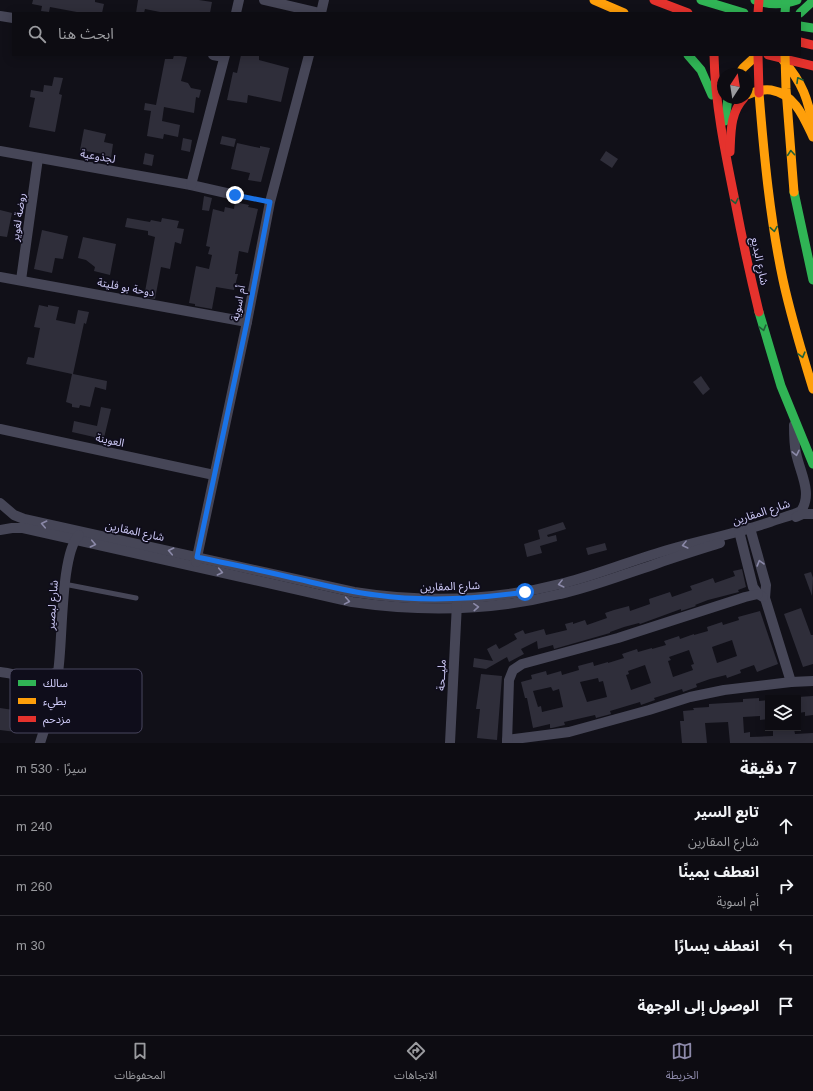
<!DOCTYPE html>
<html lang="ar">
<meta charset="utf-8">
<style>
:root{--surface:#0d0c12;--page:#1b1a20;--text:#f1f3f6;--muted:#9a9b9f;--line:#2d2c32;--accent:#8d8aaa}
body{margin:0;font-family:Helvetica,"Noto Sans Arabic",sans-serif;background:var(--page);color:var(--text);direction:rtl}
.controls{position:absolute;right:12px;bottom:12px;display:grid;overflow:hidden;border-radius:0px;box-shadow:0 2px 10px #0003}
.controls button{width:36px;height:36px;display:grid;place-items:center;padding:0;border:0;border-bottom:1px solid var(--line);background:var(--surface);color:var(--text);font:20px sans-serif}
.compass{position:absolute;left:717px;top:68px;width:36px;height:36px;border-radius:50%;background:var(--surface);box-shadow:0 2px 10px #0003;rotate:12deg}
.stop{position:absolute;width:12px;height:12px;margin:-9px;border:3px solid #1a73e8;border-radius:50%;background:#fff}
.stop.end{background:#1a73e8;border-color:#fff;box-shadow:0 1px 4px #0008}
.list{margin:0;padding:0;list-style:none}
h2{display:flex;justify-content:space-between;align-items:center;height:52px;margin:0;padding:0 16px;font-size:17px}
h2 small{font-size:13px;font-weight:400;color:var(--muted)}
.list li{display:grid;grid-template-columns:26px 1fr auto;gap:12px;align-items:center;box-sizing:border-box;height:60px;padding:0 16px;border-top:1px solid var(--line)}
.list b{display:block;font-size:15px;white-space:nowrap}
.list p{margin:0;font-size:13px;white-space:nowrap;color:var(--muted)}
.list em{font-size:13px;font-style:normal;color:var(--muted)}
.icon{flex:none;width:22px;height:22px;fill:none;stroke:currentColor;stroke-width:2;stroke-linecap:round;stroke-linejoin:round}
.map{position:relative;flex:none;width:813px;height:743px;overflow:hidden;direction:ltr}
.search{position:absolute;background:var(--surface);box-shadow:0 2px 10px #0003;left:12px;right:12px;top:12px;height:44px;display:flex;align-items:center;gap:10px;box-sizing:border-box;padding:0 14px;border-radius:0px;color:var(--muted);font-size:15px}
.sheet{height:292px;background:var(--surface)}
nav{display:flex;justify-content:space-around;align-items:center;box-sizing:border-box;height:56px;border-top:1px solid var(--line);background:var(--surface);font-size:11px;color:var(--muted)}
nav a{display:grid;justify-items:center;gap:2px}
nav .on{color:var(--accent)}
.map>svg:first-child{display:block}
.building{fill:#2f2e3a;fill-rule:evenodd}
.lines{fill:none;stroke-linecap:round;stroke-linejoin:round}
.path{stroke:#49555f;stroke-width:1.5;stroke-dasharray:2 3;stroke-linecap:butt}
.lane{stroke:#464657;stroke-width:5}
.street{stroke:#464657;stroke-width:10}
.fast{stroke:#30b455;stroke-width:9}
.slow{stroke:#ff9f0a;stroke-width:9}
.jam{stroke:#e5322d;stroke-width:9}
.fast-bridge{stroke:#30b455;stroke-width:9}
.slow-bridge{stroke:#ff9f0a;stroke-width:9}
.jam-bridge{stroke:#e5322d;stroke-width:9}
.oneway{stroke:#206038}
.oneway2{stroke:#8b89a8}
.route{stroke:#1a73e8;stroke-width:5}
.labels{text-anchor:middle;stroke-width:3.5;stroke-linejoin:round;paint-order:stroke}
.street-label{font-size:11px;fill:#d0ccf9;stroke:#0f0d1b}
.key{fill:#0f0d1b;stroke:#49465e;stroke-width:1}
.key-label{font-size:11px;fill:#d0ccf9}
</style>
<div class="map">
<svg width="813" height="743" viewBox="0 0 813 743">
<rect width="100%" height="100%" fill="#111018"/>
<g class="building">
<path d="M33,0h62v2l9,2 -2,9h-20l-32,-6 -1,5 -8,-1 1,-5 -10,-2z"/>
<path d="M138,0h61l13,2 -2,11h-45l-20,-4 -1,4h-8z"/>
<path d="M174,55l13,2 -6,24 7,2 3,5 10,2 -2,8 -3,-1 -2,16 -30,-6 -2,14 18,4 -2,12 -14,-3 -1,5 -16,-3 4,-25 -7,-1 1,-7 11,2 9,-46h8z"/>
<path d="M241,55h18v5l30,8 -8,34 -33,-7 -1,8 -20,-3 6,-28 4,1z"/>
<path d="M54,77l9,1 -4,16 3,1 -7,37 -26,-5 6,-29 -5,-1 1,-7 12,2 1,-7 8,1z"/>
<path d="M84,129l22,5 -2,8 9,2 -2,14 -8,-1v-3l-23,-4z"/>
<path d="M222,136l14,3 -2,8 -14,-3z"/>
<path d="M183,138l9,2 -2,12 -9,-2z"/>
<path d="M237,143l23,5v-2l10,2 -9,34 -13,-2 2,-7 -19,-4z"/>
<path d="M606,151l12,8 -6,9 -12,-8z"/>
<path d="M145,153l9,2 -2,11 -9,-2z"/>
<path d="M204,196l8,2 -3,13 -7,-1z"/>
<path d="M235,202l14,3 -1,2 10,2 -10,44 -9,-2 -4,23h3l-4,16 -18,-3 -4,22 -17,-3v-2l-6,-1 7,-37 13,3 3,-14 -4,-1 2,-7 -4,-1 7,-37 11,3 1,-5 9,2z"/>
<path d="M0,210l12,3 -5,24 -7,-1z"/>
<path d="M127,218l23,4 1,-2 10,2 1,-4 17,3 -2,7 7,1 -3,15 -6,-2 -5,27 -9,-2 -6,32 -11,-2 11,-60 -7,-2v-4l-23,-4z"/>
<path d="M42,230l26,6 -5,23 -8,-1 -3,15 -18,-4z"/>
<path d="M83,237l33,7 -6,31 -16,-4 1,-4 -9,-7 -8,-2z"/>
<path d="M39,305l9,2v-2l11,2 -3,13 19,4 3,-14 11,2 -3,12 -2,-1 -11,51 34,7 -1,9 -11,-3 -5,20 -10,-2 -1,3 -7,-1v-3l-6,-2 6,-28 -46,-10 2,-7 6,1 6,-30 -6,-1z"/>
<path d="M701,376l9,13 -7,6 -10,-13z"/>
<path d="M101,407l10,2 -8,33 -9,-3v-2l-22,-5 2,-11 23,5z"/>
<path d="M563,522l3,7 -19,6 1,2 8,-2 1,6 -17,5 2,7 -15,4 -3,-13 16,-5 -2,-9z"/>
<path d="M605,543l2,7 -19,5 -2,-7z"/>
<path d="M742,569l4,18 -8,3 1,2 -31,8 -13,5 1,1 -15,5v-2l-41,15 -1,-1 -15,4 -14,5v1l-56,16 -1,-4 -15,4 -1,-8 -16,8 3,5 -15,8 -2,-5 -21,12 -13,-2 1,-9 19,3 -6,-12 9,-5 3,5 18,-10 -3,-5 9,-4 2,4 19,-5 2,6 21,-5 -2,-6 8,-2v2l12,-4 2,5 20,-7 -2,-5 9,-3 15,-4 1,5 20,-7 -1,-5 21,-7 2,5 20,-7 -2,-4 9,-3 14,-5 2,5 20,-7 -2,-5z"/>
<path d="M811,572l2,6 -1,18 -8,-22z"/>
<path d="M801,608l10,27h2v29l-10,3 -19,-53z"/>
<path d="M760,611l18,53 -21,8 -3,-7 -14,5 1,3 -14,5 -1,-3 -16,4 -14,5 1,3 -14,5 -1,-3 -28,9 1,2 -14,5 -1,-3 -30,9 1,3 -15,4 -1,-3 -31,7 1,3 -13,3h-2v-4l-17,4 -6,-30h-2l-4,-16 11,-3 -1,-4 15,-4 1,4 14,-4 1,4 17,-5 -1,-4 15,-4 1,4 14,-4v1l16,-5 -2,-4 15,-5 1,3 14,-4v1l14,-4 -2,-4 15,-5 1,3 14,-5v1l14,-4 -1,-4 15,-5 1,3 16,-5 -1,-3zM732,640l5,16 -20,7 -5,-16zM689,650l5,14 -3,1 2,5 -20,7 -5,-16 3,-1 -2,-3zM645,665l6,18 -20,7 -5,-15 3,-1 -1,-3zM598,678l1,4 4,-1 4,16 -20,5 -7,-20zM551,687l2,4 6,-2 4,18 -21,5 -1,-6 -3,1 -5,-16z"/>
<path d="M481,674l21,2 -5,64 -20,-2 3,-29h-4z"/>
<path d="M813,696v19l-8,1v-4l-7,1v-16z"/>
<path d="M759,698v3l9,-1v19l-8,1v-4l-17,1 1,16 6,-1v5l23,-1v-5l21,-2 1,5 18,-1v10h-83l-2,-21 -23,1 2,20h-25l-2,-22h4l-1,-10 11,-1 -1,-2 16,-1v-3l34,-2v-3z"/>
<path d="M0,708l20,3 -4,21 -16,-2z"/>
</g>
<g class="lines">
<path class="path" d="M244,197l16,3"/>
<path class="lane" d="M64,584l72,14"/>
<g class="street">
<path d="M264,0l56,13"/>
<path d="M236,13l3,-13"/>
<path d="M321,13l3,-13"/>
<path d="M0,16l13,2"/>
<path d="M213,55l11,2"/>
<path d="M0,151l191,34 44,10"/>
<path d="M191,185l34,-130"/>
<path d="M0,277l247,45"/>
<path d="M21,280l17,-122"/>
<path d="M0,429l214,46"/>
<path d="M0,503l14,12 10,4 330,73c70,11 141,9 210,-9 36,-9 71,-24 107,-34 33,-9 66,-16 99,-27 10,-4 21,-6 31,-11 12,-18 -1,-38 -5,-58 -2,-9 -2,-19 -2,-28"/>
<path d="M796,517l7,-3h10"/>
<path d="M750,528l16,57 -1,13 26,84"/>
<path d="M0,530l12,-2h11l329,74c69,10 140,9 208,-8 32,-7 62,-19 93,-29 22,-8 45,-15 67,-22"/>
<path d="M739,531l14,56 5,7 5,3"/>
<path d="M196,562l51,-240 23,-120 39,-147"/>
<path d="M0,672c24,3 33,10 58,0 5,-29 2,-118 21,-137"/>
<path d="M507,740l62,-8 80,-22 41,-13 34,-7 67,-8 22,-1"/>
<path d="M40,743l16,-50 2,-21"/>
<path d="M450,743l7,-140"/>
<path d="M507,743l2,-63 4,-10 9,-6 96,-26 127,-41 13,-3"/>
</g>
<g class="fast">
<path d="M701,0l43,13"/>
<path d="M755,0c14,5 28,5 42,0"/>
<path d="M800,13l13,-12"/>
<path d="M800,26l13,2"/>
<path d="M688,55l13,15 11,25"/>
<path d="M725,121l3,-23"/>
<path d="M794,192l19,88"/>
<path d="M759,312l22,74 32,78"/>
</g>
<g class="slow">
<path d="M594,0l30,13"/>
<path d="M783,60c19,22 26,40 30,69"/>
<path d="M739,74l4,-6 14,-13"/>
<path d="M759,93c5,63 11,126 24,187 8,37 19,73 30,109"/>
<path d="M747,95c8,-4 15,-6 24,-5 24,4 33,28 42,47"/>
</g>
<g class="jam">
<path d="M654,0l34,13"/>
<path d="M800,42l13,3"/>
<path d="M714,55c1,49 11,97 21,146 7,37 15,74 24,111"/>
<path d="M768,55l45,11"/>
<path d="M730,152c1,-20 0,-39 14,-54"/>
</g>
<path class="fast-bridge" d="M785,13l1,-13"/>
<path class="slow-bridge" d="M785,55l1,34 8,103"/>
<g class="jam-bridge">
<path d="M758,13l1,-13"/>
<path d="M758,55l1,38"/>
</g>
</g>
<defs><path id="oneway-chevron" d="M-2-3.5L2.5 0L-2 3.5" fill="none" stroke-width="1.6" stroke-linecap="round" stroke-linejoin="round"/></defs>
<g class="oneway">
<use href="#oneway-chevron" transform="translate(799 80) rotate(-120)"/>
<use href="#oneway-chevron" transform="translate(791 153) rotate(-95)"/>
<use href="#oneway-chevron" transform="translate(735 201) rotate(78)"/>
<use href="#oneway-chevron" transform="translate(774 229) rotate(81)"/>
<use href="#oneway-chevron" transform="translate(763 328) rotate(75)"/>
<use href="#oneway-chevron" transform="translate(802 355) rotate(75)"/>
</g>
<g class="oneway2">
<use href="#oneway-chevron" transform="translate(796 453) rotate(78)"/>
<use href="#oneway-chevron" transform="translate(44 524) rotate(-168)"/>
<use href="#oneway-chevron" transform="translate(93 544) rotate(12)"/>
<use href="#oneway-chevron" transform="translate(685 545) rotate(166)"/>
<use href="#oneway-chevron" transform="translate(171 551) rotate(-168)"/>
<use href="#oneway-chevron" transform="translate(760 563) rotate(-106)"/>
<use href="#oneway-chevron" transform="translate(220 572) rotate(12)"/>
<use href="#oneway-chevron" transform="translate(561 584) rotate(166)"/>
<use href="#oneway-chevron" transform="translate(347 601) rotate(10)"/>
<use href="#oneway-chevron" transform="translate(476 607) rotate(-3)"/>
</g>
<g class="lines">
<path class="route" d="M235,195l35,7 -23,120 -50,235c32,7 64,13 96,21 28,6 55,14 83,17 50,7 100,4 149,-3"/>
</g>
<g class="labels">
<g class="street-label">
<text transform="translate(98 156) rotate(10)" y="4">لجذوعية</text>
<text transform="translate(18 217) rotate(-82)" y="4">روضة لغوير</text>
<text transform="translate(760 261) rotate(78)" y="4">شارع البديع</text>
<text transform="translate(126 287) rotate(11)" y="4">دوحة بو فليتة</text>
<text transform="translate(238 303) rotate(-79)" y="4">أم اسوية</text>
<text transform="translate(110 440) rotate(12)" y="4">العوينة</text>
<text transform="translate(761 512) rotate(-18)" y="4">شارع المقارين</text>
<text transform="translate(135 531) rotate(12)" y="4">شارع المقارين</text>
<text transform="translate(450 586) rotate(-2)" y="4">شارع المقارين</text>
<text transform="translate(52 605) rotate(-86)" y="4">شارع لبصير</text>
<text transform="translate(441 675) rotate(-87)" y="4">مليــحة</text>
</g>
</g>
<rect x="10" y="669" width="132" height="64" rx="6" class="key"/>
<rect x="18" y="680" width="18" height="6" fill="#30b455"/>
<rect x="18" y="698" width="18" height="6" fill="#ff9f0a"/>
<rect x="18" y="716" width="18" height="6" fill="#e5322d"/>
<g class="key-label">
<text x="43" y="687">سالك</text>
<text x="43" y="705">بطيء</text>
<text x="43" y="723">مزدحم</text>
</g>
</svg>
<div class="controls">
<button><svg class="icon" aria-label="layers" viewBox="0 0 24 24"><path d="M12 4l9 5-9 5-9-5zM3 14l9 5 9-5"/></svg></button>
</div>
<svg class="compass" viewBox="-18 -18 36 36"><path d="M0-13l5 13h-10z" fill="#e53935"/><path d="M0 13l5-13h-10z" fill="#9a9b9f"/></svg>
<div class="stop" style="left:525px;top:592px"></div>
<div class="stop end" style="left:235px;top:195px"></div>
<div class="search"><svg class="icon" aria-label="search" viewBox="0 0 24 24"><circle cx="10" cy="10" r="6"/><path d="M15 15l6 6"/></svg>ابحث هنا</div>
</div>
<section class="sheet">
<h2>7 دقيقة<small>سيرًا · 530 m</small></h2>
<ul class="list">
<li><svg class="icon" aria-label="ahead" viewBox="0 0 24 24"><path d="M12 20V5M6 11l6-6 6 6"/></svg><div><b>تابع السير</b><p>شارع المقارين</p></div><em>240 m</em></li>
<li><svg class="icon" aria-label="right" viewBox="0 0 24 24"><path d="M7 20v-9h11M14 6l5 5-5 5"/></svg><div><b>انعطف يمينًا</b><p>أم اسوية</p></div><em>260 m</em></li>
<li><svg class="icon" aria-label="left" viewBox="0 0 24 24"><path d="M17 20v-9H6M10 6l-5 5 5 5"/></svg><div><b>انعطف يسارًا</b></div><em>30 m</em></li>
<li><svg class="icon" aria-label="arrive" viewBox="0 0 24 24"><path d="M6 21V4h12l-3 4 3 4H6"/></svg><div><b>الوصول إلى الوجهة</b></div></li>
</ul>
</section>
<nav>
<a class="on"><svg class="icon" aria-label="map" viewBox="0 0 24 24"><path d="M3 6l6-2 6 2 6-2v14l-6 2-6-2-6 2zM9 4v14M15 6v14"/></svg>الخريطة</a>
<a><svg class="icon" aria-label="directions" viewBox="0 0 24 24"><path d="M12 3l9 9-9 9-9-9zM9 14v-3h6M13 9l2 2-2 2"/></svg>الاتجاهات</a>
<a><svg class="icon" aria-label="saved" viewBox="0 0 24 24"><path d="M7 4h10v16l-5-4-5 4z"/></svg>المحفوظات</a>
</nav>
